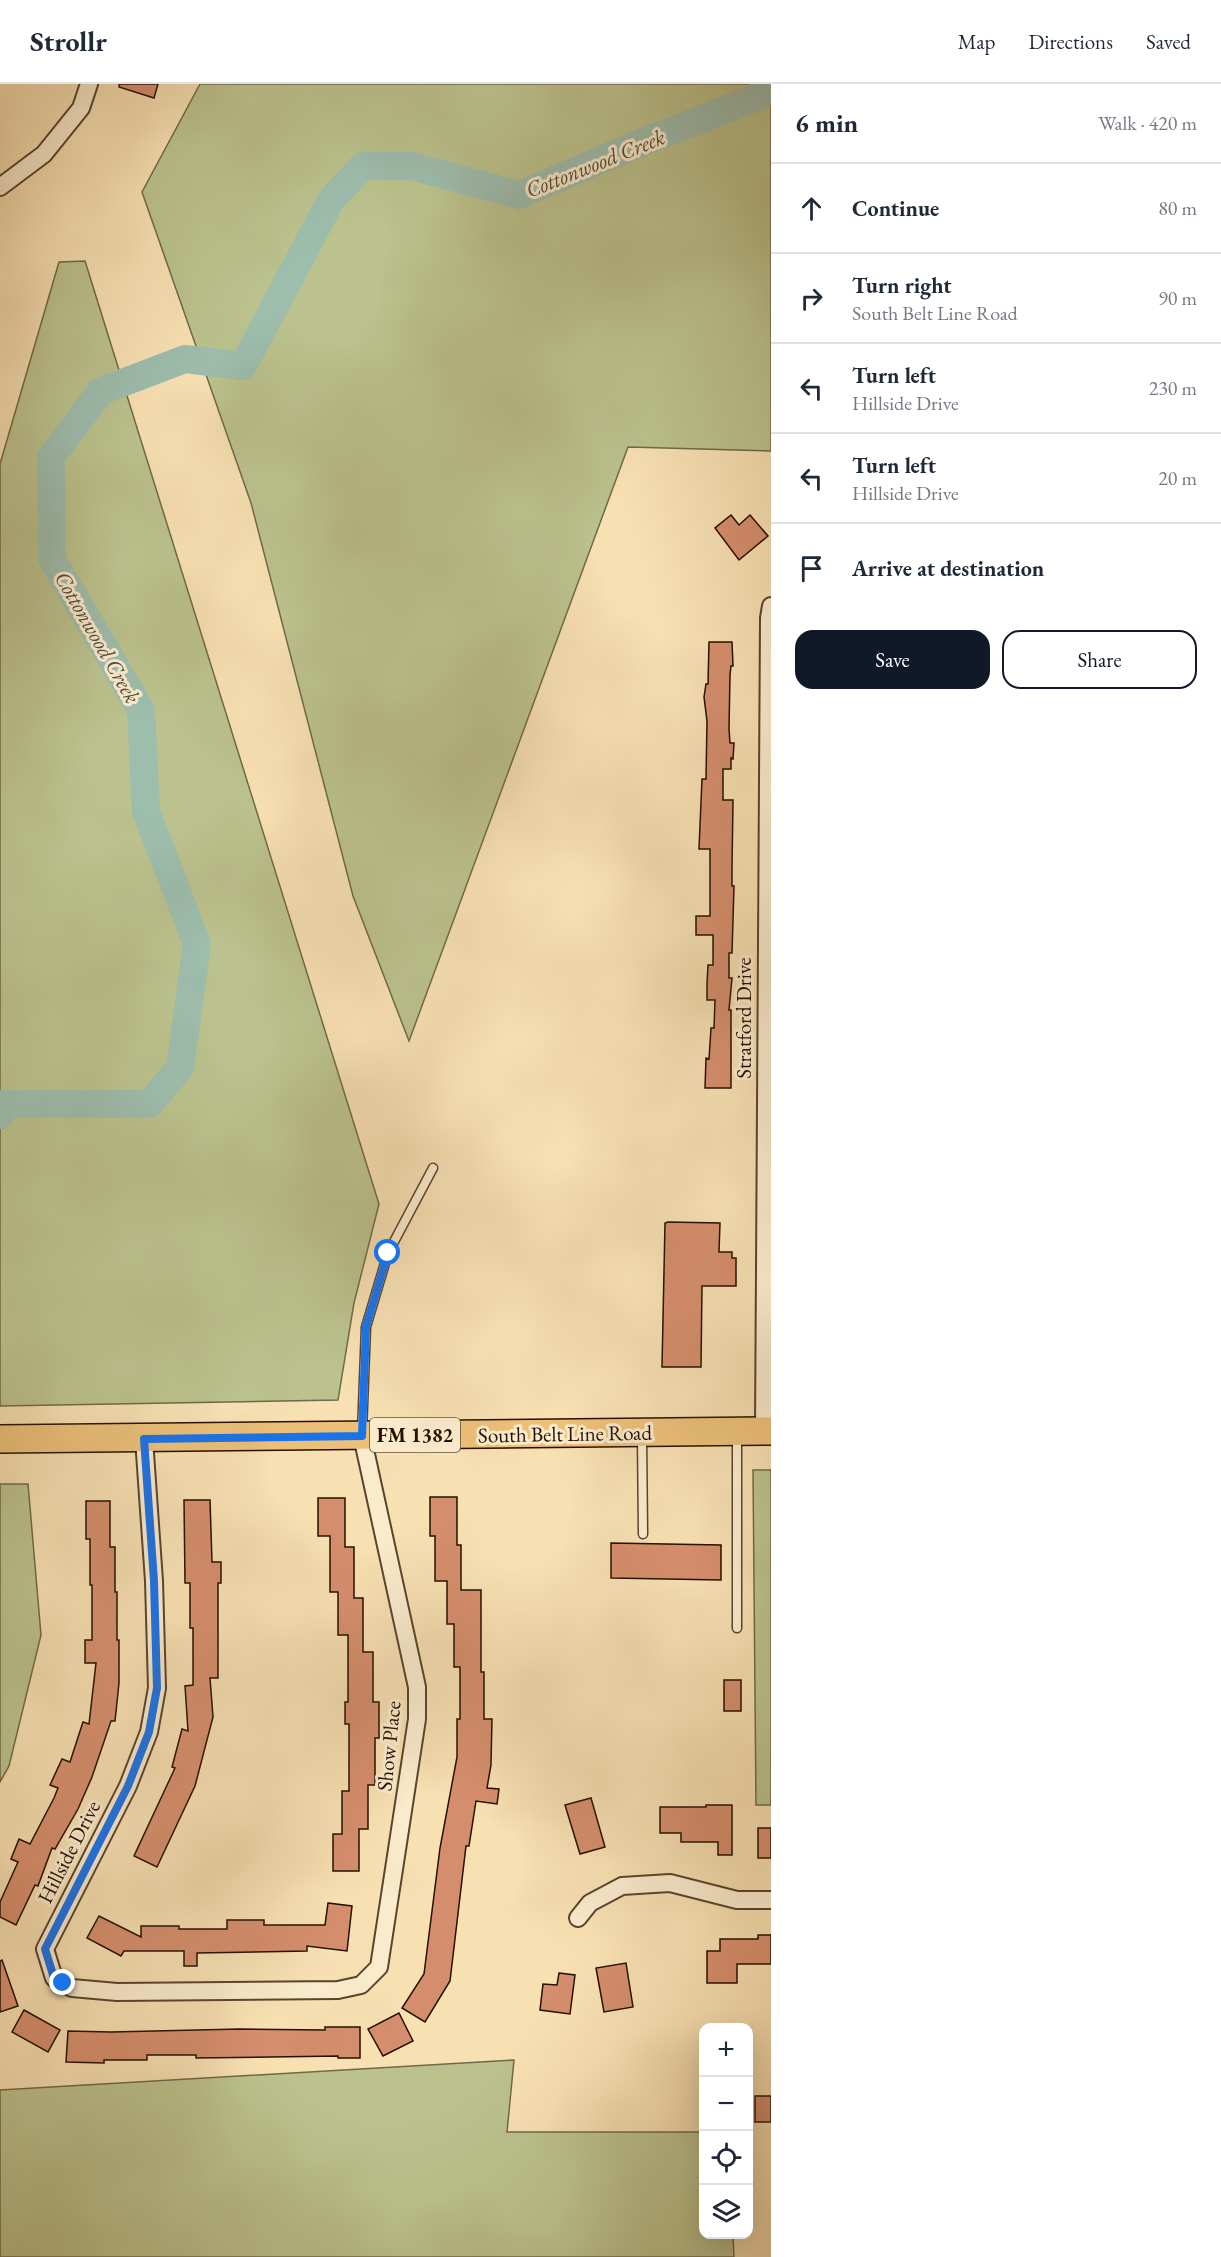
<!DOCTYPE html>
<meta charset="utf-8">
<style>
:root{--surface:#fff;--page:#f6f6f7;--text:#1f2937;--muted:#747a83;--line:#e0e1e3;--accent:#111827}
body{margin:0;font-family:"EB Garamond",serif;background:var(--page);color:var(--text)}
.controls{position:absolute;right:18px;bottom:18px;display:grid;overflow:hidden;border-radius:12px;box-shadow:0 6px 24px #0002}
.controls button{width:54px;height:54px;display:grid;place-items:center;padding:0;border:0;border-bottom:2px solid var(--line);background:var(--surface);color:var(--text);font:30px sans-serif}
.stop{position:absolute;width:18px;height:18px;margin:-14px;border:4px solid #1a73e8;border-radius:50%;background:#fff}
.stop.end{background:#1a73e8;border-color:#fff;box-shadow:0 2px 6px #0008}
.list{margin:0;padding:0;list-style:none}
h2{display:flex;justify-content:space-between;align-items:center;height:78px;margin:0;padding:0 24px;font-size:26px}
h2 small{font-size:20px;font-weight:400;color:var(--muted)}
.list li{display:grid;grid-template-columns:39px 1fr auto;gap:18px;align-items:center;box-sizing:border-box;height:90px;padding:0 24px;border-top:2px solid var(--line)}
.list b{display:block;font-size:22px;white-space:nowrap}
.list p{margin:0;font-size:20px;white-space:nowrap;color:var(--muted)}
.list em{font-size:20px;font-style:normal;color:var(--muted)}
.actions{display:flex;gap:12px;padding:18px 24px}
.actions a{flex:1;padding:14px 0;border:2px solid var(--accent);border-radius:18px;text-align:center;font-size:21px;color:var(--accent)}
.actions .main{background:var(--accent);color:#fff}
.icon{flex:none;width:33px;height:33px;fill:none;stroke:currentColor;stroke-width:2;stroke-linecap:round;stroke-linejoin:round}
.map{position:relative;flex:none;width:771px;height:2173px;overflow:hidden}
header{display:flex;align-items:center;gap:36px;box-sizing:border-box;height:84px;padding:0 30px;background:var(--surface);border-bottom:2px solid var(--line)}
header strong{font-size:28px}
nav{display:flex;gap:33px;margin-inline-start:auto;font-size:21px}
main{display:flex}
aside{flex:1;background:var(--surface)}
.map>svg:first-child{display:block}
.green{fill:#bbc28d;stroke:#706947;stroke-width:1.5}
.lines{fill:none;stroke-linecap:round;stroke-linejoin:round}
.river{stroke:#9dbdad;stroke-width:28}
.building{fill:#d58e6d;stroke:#251001;stroke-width:1.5}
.lane-casing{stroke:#5a442d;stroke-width:11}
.street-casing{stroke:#5a442d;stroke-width:20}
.primary-casing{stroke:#251001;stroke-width:30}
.lane{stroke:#faebcd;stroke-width:8}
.street{stroke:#faebcd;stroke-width:16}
.primary{stroke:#ecc079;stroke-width:27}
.route{stroke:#1a73e8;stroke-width:8}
.labels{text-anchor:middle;stroke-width:6;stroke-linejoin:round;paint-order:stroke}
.shield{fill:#faebcd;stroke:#65523e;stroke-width:1.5}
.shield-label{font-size:20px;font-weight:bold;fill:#251001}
.street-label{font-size:21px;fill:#251001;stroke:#faebcd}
.water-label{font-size:22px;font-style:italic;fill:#4f4d3d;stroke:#faebcd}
</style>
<header>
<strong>Strollr</strong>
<nav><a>Map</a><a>Directions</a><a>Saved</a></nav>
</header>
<main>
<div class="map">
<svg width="771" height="2173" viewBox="0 0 771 2173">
<rect width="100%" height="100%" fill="#f7e0b2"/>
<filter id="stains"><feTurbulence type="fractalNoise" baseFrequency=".00333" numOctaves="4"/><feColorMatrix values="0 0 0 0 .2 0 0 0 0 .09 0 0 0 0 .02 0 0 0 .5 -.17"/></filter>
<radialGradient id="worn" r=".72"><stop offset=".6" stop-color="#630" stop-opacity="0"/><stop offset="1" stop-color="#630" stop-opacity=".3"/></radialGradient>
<g class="green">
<path d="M200,0h571v367l-143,-4 -219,594 -56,-145 -102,-393 -109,-311z"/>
<path d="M85,177l294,943 -25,99 -16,97 -338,6v-942l59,-202z"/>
<path d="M753,1386h18v335h-15z"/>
<path d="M0,1400h28l13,151 -32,131 -9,16z"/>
<path d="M514,1976l-7,72h192l5,14v88l29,1 1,22h-734v-167z"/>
</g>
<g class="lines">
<path class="river" d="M0,1031l3,-11h146l31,-36 17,-124 -51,-133 -5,-101 -89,-151 -1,-102 50,-66 84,-32 58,7 88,-166 32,-34h48l108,29 124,-53 117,-46 4,-12"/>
</g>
<g class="building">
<path d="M119,0h39l-4,14 -35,-11z"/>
<path d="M731,431l8,10 11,-10 18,21 -29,24 -24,-32z"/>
<path d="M709,558h23l1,24h-2l-1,9 -1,54 1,14h4l-1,16 -2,-1v11h-8v31h10l-1,69v17h2l-2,67h-3v25h3l-3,32h2v78h-26l1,-30 3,1 2,-31h3l1,-28h-8v-16l1,-19h5v-30h-17v-19h14v-67h-11l3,-70h4l1,-58 -3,-24 2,-13h2z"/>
<path d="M668,1138l52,1 -1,29h13v6h4v28h-34l-1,81h-39l3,-144z"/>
<path d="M430,1413h27v48h4v45h20v82h3v47h8l-1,46 -4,23 12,1 -2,15 -21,-3 -7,45h-3l-16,135 -25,41 -23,-14 22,-34 16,-126 17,-91v-38h3v-52h-6v-43h-7v-43h-12v-45h-5z"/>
<path d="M318,1414h27v49h9v51h9v54h10v50h6v36h-4v47h-7v44h-9v42h-26v-37h9v-43h7v-67h-4v-22h3v-67h-10v-43h-8v-56h-12z"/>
<path d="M184,1416h26l2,62h9v21h-3v95h-8l3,39 -18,69 -38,81 -23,-11 41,-88 -3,-1 10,-38 6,2 -3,-45 8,-1v-57h-3v-45h-5z"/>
<path d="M86,1417h24v46h5v45h2v48h2v43l-4,38h-4l-19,56 -14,32 -23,40 -3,-1 -14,38 -3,-1 -19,40 -16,-8v-15l18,-40 -7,-3 8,-20 11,5 24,-46 4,-10 -8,-3 12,-26 8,3 13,-40 6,2 7,-61h-11v-23h7v-55h-2v-46h-4z"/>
<path d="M611,1459l110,2v35l-110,-2z"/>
<rect x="724" y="1596" width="17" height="31"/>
<path d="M591,1714l14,49 -25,7 -15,-49z"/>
<path d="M706,1721h26v50h-14v-13h-37v-9h-21v-26h46z"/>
<rect x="758" y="1744" width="13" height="30"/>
<path d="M328,1819l24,3 -5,45 -40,-5v5l-110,2v13h-13v-15h-60l-3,5 -34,-18 12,-22 42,21v-11h38v3h48v-9h37v5h61z"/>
<path d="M758,1851h13v29h-34v19h-30v-32h13v-12h38z"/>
<path d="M2,1876l16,46 -18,6v-51z"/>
<path d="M626,1879l7,44 -29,5 -8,-44z"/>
<path d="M559,1889l16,2 -5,39 -30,-4 3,-26 14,1z"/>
<path d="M24,1926l36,20 -12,22 -36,-20z"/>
<path d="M399,1929l14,28 -30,15 -15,-27z"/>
<path d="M325,1943h35v31h-22v-2l-142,2v-3h-49v5h-43v3l-38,-1 2,-31 43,1 129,-3 85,1z"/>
<rect x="755" y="2012" width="16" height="26"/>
</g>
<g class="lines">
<defs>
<g id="lane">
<path d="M362,1348l4,-105 22,-74 45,-85"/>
<path d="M737,1351v193"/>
<path d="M642,1352l1,98"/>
</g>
<g id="street">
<path d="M0,103l44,-33 37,-46 8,-24"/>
<path d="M764,1347l5,-813 2,-12"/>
<path d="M144,1355l10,142 3,107 -8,44 -21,54 -83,163 9,29 18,10 45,4 221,-2 23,-5 18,-18 38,-248v-32l-55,-251"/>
<path d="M578,1834l12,-15 32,-17 48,-3 67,17h34"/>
</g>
<path id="primary" d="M0,1355l771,-8"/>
</defs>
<use href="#lane" class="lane-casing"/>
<use href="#street" class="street-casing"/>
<use href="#primary" class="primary-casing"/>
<use href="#lane" class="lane"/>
<use href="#street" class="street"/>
<use href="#primary" class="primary"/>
</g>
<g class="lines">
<path class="route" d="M63,1899l-9,-5 -9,-29 83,-163 21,-54 8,-44 -3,-107 -10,-142 218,-3 4,-109 22,-74"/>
</g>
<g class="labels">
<rect class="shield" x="370" y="1334" width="90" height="34" rx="4.5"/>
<g class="shield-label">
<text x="415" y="1358">FM 1382</text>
</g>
<g class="street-label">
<text transform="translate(744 934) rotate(-90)" y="7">Stratford Drive</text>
<text transform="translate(565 1350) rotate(-1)" y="7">South Belt Line Road</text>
<text transform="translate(389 1662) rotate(-84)" y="7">Show Place</text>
<text transform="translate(69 1768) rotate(-63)" y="7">Hillside Drive</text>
</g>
<g class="water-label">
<text transform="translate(595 79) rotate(-22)" y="8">Cottonwood Creek</text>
<text transform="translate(98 553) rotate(60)" y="8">Cottonwood Creek</text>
</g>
</g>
<rect width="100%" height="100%" filter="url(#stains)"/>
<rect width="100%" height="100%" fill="url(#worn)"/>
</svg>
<div class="controls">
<button>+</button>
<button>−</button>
<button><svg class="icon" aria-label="locate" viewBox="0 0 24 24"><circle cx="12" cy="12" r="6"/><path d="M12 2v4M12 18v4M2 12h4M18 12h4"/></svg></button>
<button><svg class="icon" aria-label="layers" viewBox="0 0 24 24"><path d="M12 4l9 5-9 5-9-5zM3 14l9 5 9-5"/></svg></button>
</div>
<div class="stop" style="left:388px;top:1169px"></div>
<div class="stop end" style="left:63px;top:1899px"></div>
</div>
<aside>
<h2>6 min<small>Walk · 420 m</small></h2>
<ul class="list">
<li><svg class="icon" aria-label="ahead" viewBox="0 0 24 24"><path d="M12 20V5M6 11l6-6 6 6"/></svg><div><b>Continue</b></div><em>80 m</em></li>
<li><svg class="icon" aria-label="right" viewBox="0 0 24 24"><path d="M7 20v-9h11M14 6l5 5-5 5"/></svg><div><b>Turn right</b><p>South Belt Line Road</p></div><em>90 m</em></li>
<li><svg class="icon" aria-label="left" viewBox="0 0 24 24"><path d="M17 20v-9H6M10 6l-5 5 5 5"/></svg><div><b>Turn left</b><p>Hillside Drive</p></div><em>230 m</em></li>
<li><svg class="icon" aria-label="left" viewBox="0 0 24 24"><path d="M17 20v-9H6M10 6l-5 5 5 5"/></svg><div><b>Turn left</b><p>Hillside Drive</p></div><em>20 m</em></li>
<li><svg class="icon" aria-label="arrive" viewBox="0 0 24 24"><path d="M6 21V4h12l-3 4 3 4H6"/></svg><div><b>Arrive at destination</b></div></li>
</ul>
<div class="actions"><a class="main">Save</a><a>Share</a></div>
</aside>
</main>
